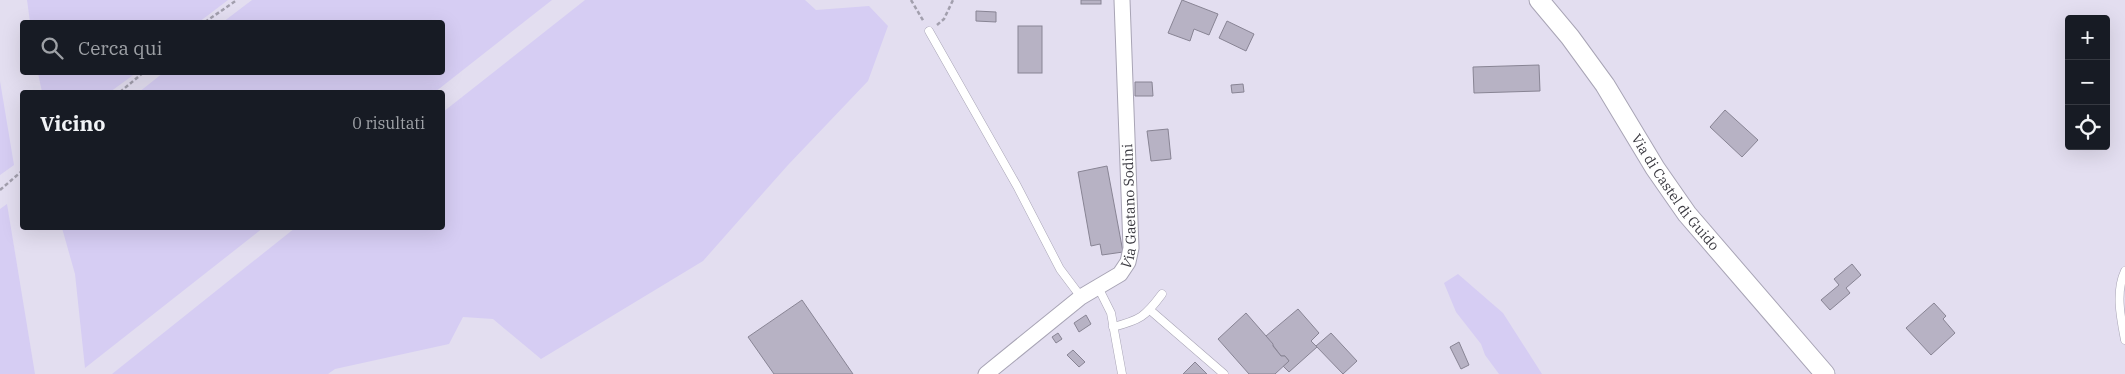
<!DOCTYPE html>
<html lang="it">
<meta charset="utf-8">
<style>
:root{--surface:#171b24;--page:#242831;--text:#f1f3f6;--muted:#9ea1a6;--line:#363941}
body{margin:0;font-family:"IBM Plex Serif",serif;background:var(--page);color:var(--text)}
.controls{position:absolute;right:15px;top:15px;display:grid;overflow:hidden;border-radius:5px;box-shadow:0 5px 20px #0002}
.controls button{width:45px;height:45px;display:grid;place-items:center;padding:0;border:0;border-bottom:1px solid var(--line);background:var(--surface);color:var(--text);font:25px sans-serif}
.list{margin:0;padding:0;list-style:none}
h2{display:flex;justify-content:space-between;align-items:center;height:65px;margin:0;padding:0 20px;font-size:21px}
h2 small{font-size:16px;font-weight:400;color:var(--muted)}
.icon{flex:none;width:28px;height:28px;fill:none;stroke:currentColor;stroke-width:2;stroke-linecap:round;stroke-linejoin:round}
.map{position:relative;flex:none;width:2125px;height:374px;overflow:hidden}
.search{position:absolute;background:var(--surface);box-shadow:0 5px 20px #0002;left:20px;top:20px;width:425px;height:55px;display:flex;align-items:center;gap:12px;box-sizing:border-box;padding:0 18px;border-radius:5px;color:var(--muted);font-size:19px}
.panel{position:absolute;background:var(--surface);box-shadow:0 5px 20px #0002;left:20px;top:90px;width:425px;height:140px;border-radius:5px}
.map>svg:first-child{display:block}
.green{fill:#d6cdf3}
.building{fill:#b7b2c4;stroke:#888494}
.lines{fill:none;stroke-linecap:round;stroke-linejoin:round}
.service-casing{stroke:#a8a4b5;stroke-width:9}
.minor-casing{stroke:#a8a4b5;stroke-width:17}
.tertiary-casing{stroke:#a8a4b5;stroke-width:21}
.path{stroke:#a29fad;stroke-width:2.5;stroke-dasharray:4 2.5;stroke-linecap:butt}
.service{stroke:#fff;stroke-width:8}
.minor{stroke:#fff;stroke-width:15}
.tertiary{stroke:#fff;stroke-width:19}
.labels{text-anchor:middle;stroke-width:4;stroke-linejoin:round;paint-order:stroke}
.street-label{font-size:14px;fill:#3a3940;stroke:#fff}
</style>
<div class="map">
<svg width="2125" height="374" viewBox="0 0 2125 374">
<rect width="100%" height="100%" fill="#e3def0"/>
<g class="green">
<path d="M27,0h201l-29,22h-169z"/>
<path d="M252,0h300l-117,92h-296l24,-19 279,-1v-50h-219z"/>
<path d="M585,0h220l11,10 53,-4 19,20 -20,55 -80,84 -85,96 -162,98 -48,-40 -30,-2 -14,27 -114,25 -7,5h-216l183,-146h147l1,-116z"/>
<path d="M38,73v-1l98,1 -26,19h-68z"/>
<path d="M0,81l14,84 -14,10z"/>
<path d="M7,204l28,170h-35v-165z"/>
<path d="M62,228h201l-178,140 -10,-94z"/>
<path d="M1458,274l45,39 39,61h-43l-14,-19 -4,-11 -25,-32 -12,-29z"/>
</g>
<g class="building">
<rect x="1081" y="0" width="20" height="4"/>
<path d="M1182,0l36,14 -9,21 -15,-6 -4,12 -22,-8z"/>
<path d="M976,11l20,1v10l-20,-1z"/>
<path d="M1227,21l27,13 -8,17 -27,-13z"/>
<rect x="1018" y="26" width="24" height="47"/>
<path d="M1539,65l1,26 -66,2 -1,-26z"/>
<path d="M1135,82h17l1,14h-18z"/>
<path d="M1243,84l1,8 -12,1 -1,-8z"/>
<path d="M1725,110l33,30 -16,17 -32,-30z"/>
<path d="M1168,129l3,30 -20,2 -4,-30z"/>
<path d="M1107,166l16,86 -21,3 -2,-11 -9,2 -13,-74z"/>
<path d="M1852,264l9,11 -15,13 4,5 -20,17 -9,-10 18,-15 -5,-6z"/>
<path d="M802,300l51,74h-79l-26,-37z"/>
<path d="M1934,303l12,13 -3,3 12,14 -24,22 -25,-27z"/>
<path d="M1298,309l21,24 -8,8 6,6 -28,25 -6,-6 6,-5 -4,-5h-4l-15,-20z"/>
<path d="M1246,313l27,31v2l8,10h4l4,5 -14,13h-26l-31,-35z"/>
<path d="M1086,315l5,9 -12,8 -5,-9z"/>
<path d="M1058,333l4,6 -6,4 -4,-6z"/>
<path d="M1331,333l26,28 -14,13 -27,-28z"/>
<path d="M1459,342l10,23 -8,4 -11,-22z"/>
<path d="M1073,350l12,12 -6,5 -12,-12z"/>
<path d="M1195,362l12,12h-24z"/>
</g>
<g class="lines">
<defs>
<g id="service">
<path d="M929,31l88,155 43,83 21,28"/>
<path d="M2125,271c-10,21 -4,48 0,69"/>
<path d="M1098,287l13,26 11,61"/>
<path d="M1150,310l74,64"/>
<path d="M1113,327c27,-7 32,-10 49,-33"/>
</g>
<g id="minor">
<path id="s1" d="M986,374l95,-77 39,-23 8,-12 3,-14 -9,-248"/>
</g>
<g id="tertiary">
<path id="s2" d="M1539,0l31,37 35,48 50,83 32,46 138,160"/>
</g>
</defs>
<use href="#service" class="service-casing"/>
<use href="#minor" class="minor-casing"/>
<use href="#tertiary" class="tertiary-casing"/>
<g class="path">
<path d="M911,0l13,22"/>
<path d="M205,22l32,-22"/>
<path d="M937,25l7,-6 9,-19"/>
<path d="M120,92l24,-20"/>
<path d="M0,190l22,-19"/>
</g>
<use href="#service" class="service"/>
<use href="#minor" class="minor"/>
<use href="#tertiary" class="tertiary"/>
</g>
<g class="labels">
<g class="street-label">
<text dy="5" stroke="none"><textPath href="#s2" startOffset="236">Via di Castel di Guido</textPath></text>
<text dy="5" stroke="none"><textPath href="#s1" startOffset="238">Via Gaetano Sodini</textPath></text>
</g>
</g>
</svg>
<div class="controls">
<button>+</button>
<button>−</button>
<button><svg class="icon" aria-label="locate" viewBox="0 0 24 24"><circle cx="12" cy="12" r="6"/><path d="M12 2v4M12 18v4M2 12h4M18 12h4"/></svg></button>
</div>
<div class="search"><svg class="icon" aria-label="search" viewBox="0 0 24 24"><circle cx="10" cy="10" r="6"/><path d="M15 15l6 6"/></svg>Cerca qui</div>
<section class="panel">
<h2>Vicino<small>0 risultati</small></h2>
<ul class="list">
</ul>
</section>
</div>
